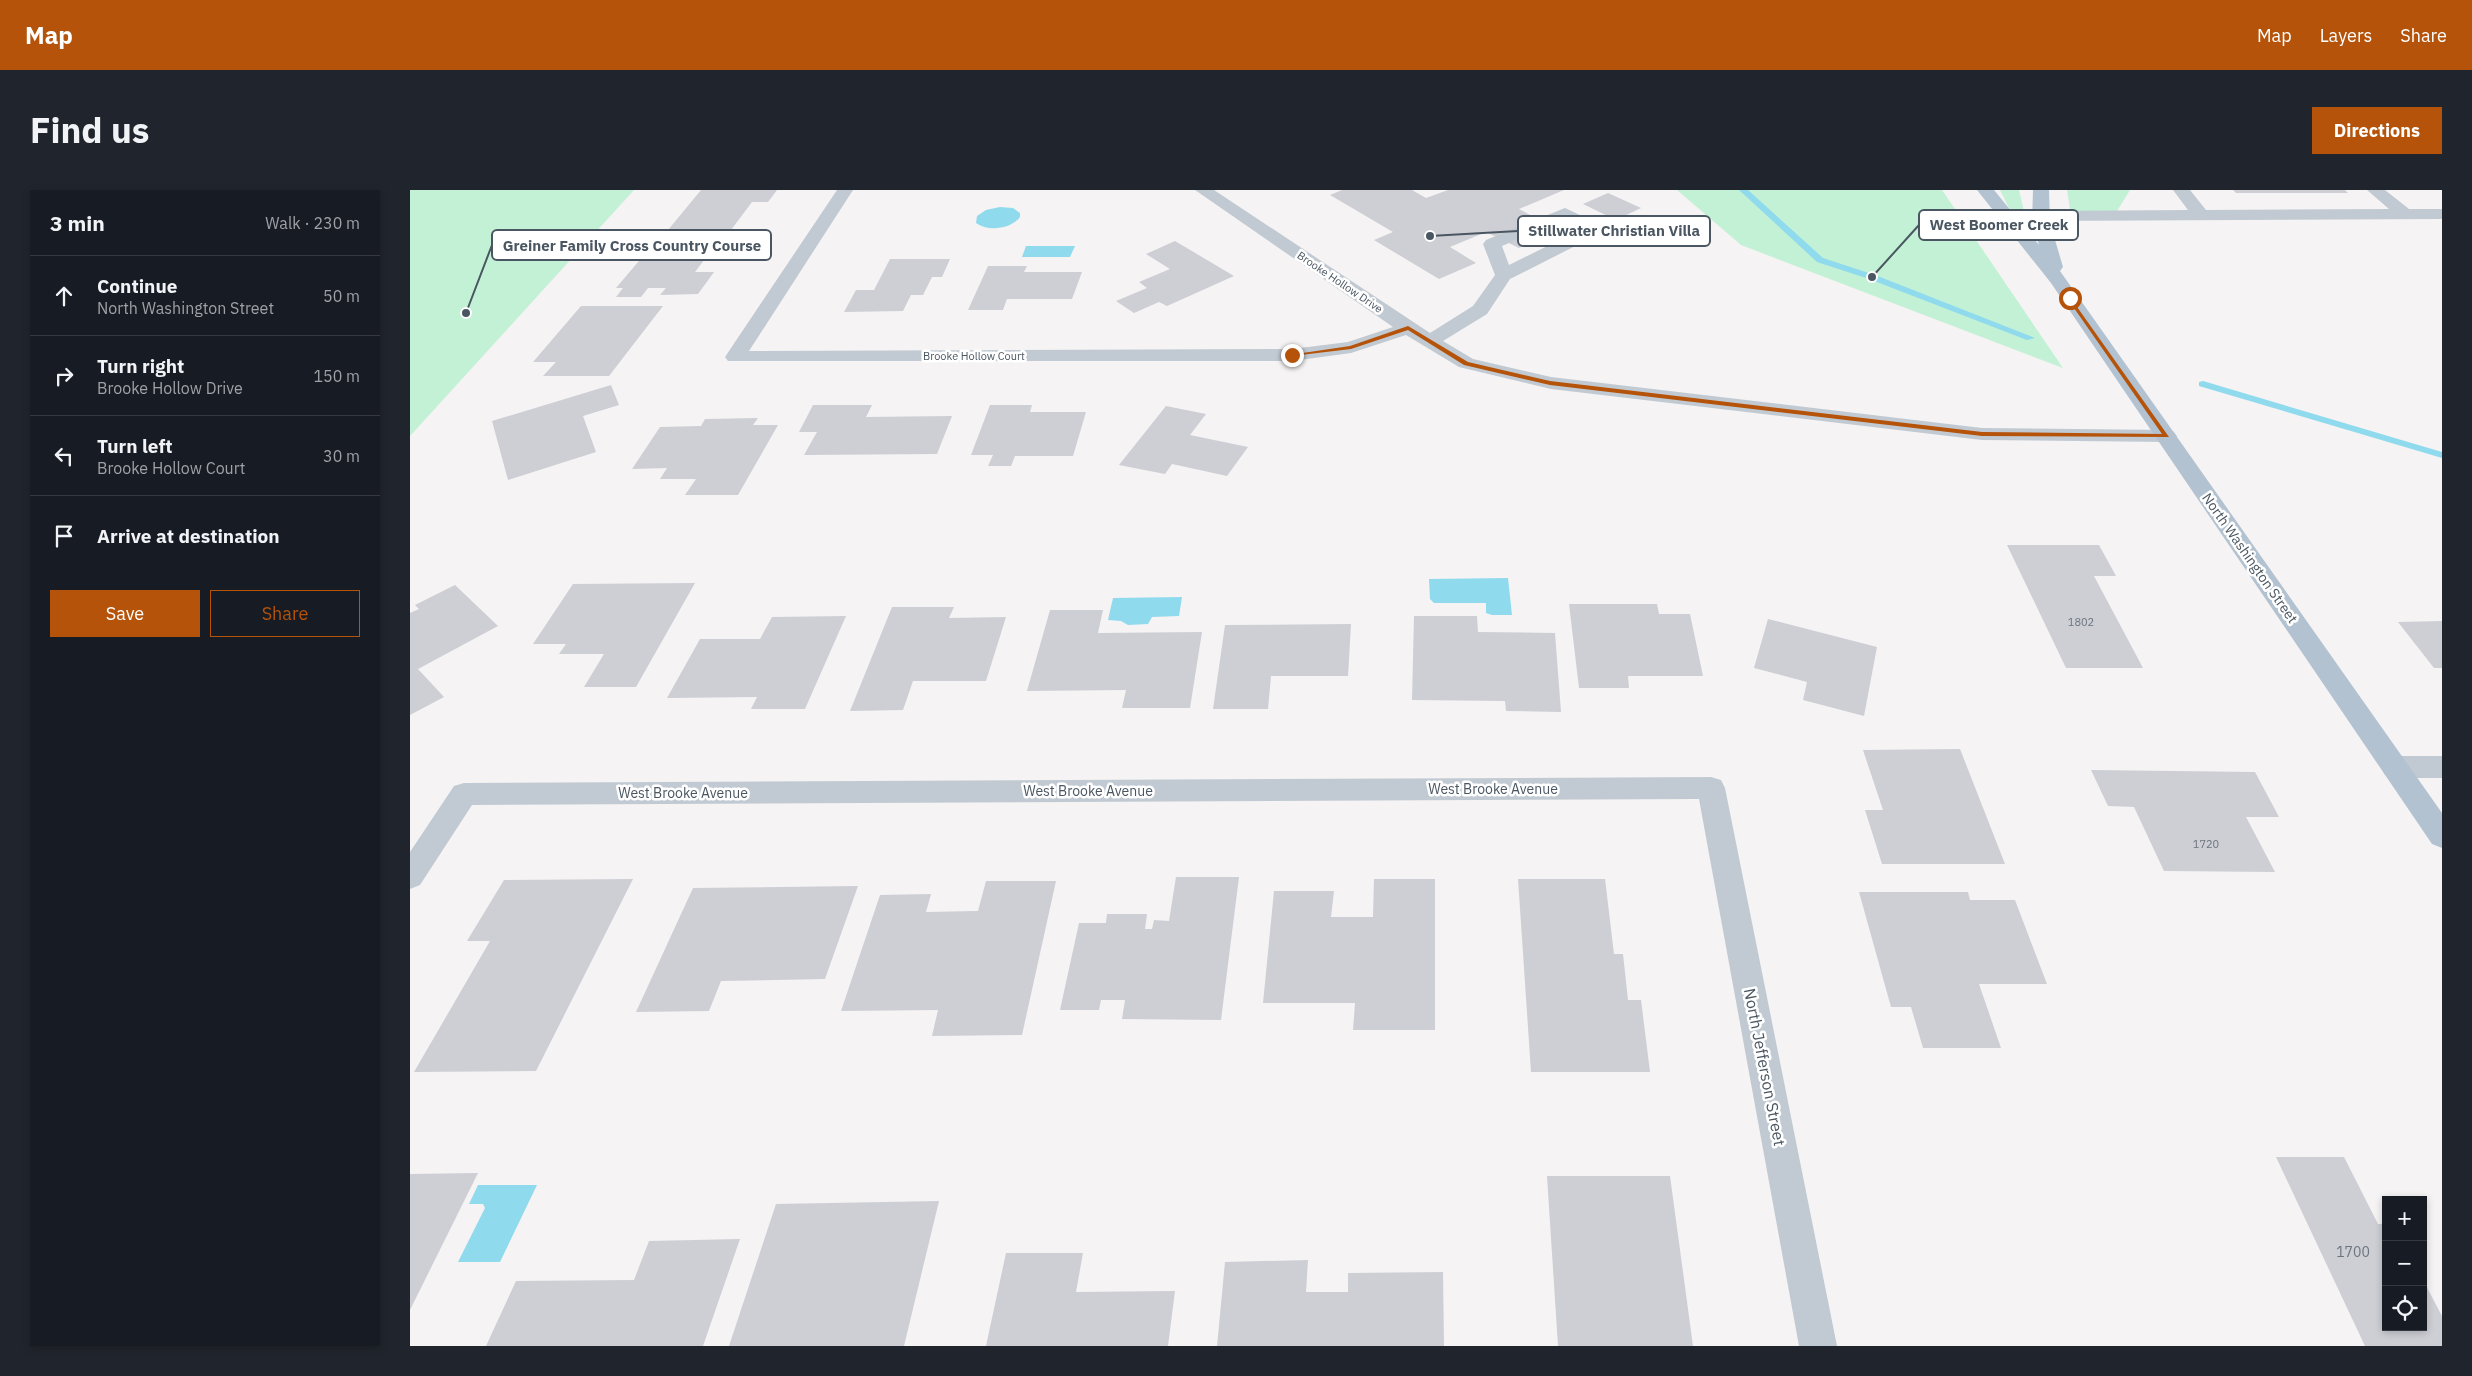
<!DOCTYPE html>
<meta charset="utf-8">
<style>
:root{--surface:#171b24;--page:#20242c;--text:#f1f3f6;--muted:#9ea1a6;--line:#363941;--accent:#b45309}
body{margin:0;font-family:"IBM Plex Sans",sans-serif;background:var(--page);color:var(--text)}
.controls{position:absolute;right:15px;bottom:15px;display:grid;overflow:hidden;border-radius:0px;box-shadow:0 2px 8px #0003}
.controls button{width:45px;height:45px;display:grid;place-items:center;padding:0;border:0;border-bottom:1px solid var(--line);background:var(--surface);color:var(--text);font:25px sans-serif}
.stop{position:absolute;width:15px;height:15px;margin:-11px;border:4px solid #b45309;border-radius:50%;background:#fff}
.stop.end{background:#b45309;border-color:#fff;box-shadow:0 1px 5px #0008}
.list{margin:0;padding:0;list-style:none}
h2{display:flex;justify-content:space-between;align-items:center;height:65px;margin:0;padding:0 20px;font-size:21px}
h2 small{font-size:16px;font-weight:400;color:var(--muted)}
.list li{display:grid;grid-template-columns:32px 1fr auto;gap:15px;align-items:center;box-sizing:border-box;height:80px;padding:0 20px;border-top:1px solid var(--line)}
.list b{display:block;font-size:19px;white-space:nowrap}
.list p{margin:0;font-size:16px;white-space:nowrap;color:var(--muted)}
.list em{font-size:16px;font-style:normal;color:var(--muted)}
.actions{display:flex;gap:10px;padding:15px 20px}
.actions a{flex:1;padding:11px 0;border:1px solid var(--accent);border-radius:0px;text-align:center;font-size:18px;color:var(--accent)}
.actions .main{background:var(--accent);color:#fff}
.icon{flex:none;width:28px;height:28px;fill:none;stroke:currentColor;stroke-width:2;stroke-linecap:round;stroke-linejoin:round}
.map{position:relative;flex:none;width:2032px;height:1156px;overflow:hidden;border-radius:0px}
header{display:flex;align-items:center;gap:30px;box-sizing:border-box;height:70px;padding:0 25px;background:var(--accent);color:#fff}
header strong{font-size:24px}
nav{display:flex;gap:28px;margin-inline-start:auto;font-size:18px}
.intro{display:flex;align-items:center;justify-content:space-between;box-sizing:border-box;height:120px;padding:0 30px}
h1{margin:0;font-size:35px}
.button{padding:12px 22px;border-radius:0px;background:var(--accent);color:#fff;font-size:18px;font-weight:700}
main{display:flex;gap:30px;padding:0 30px}
aside{flex:1;background:var(--surface);border-radius:0px;box-shadow:0 2px 8px #0003}
.map>svg:first-child{display:block}
.green{fill:#c3f1d5}
.water{fill:#90daee}
.lines{fill:none;stroke-linecap:round;stroke-linejoin:round}
.stream{fill:#90daee;fill-rule:evenodd}
.building{fill:#cdcfd5}
.minor{fill:#c1cad2;fill-rule:evenodd}
.major{fill:#b3c2d1;fill-rule:evenodd}
.route{fill:#b45309}
.labels{text-anchor:middle;stroke-width:5;stroke-linejoin:round;paint-order:stroke}
.far-street-label{font-size:11px;fill:#4a5661;stroke:#fff}
.number-label{font-size:11px;fill:#6b747e}
.street-label{font-size:14px;fill:#4a5661;stroke:#fff}
.near-number-label{font-size:14px;fill:#6b747e}
.near-street-label{font-size:16px;fill:#4a5661;stroke:#fff}
.leader{fill:none;stroke:#4a5661;stroke-width:2}
.callout-dot{fill:#4a5661;stroke:#fff;stroke-width:2}
.callout{fill:#fff;stroke:#4a5661;stroke-width:2}
.callout-label{font-size:15px;text-anchor:middle;font-weight:bold;fill:#4a5661}
</style>
<header>
<strong>Map</strong>
<nav><a>Map</a><a>Layers</a><a>Share</a></nav>
</header>
<div class="intro"><h1>Find us</h1><a class="button">Directions</a></div>
<main>
<aside>
<h2>3 min<small>Walk · 230 m</small></h2>
<ul class="list">
<li><svg class="icon" aria-label="ahead" viewBox="0 0 24 24"><path d="M12 20V5M6 11l6-6 6 6"/></svg><div><b>Continue</b><p>North Washington Street</p></div><em>50 m</em></li>
<li><svg class="icon" aria-label="right" viewBox="0 0 24 24"><path d="M7 20v-9h11M14 6l5 5-5 5"/></svg><div><b>Turn right</b><p>Brooke Hollow Drive</p></div><em>150 m</em></li>
<li><svg class="icon" aria-label="left" viewBox="0 0 24 24"><path d="M17 20v-9H6M10 6l-5 5 5 5"/></svg><div><b>Turn left</b><p>Brooke Hollow Court</p></div><em>30 m</em></li>
<li><svg class="icon" aria-label="arrive" viewBox="0 0 24 24"><path d="M6 21V4h12l-3 4 3 4H6"/></svg><div><b>Arrive at destination</b></div></li>
</ul>
<div class="actions"><a class="main">Save</a><a>Share</a></div>
</aside>
<div class="map">
<svg width="2032" height="1156" viewBox="0 0 2032 1156">
<rect width="100%" height="100%" fill="#f5f3f3"/>
<g class="green">
<path d="M0,0h224l-224,246z"/>
<path d="M1267,0h265l121,178 -322,-123z"/>
<path d="M1590,0h19l6,26 -13,-2z"/>
<path d="M1657,0h63l-13,21 -46,4z"/>
</g>
<g class="water">
<path d="M590,17l13,1 7,5v4c-9,12 -32,15 -44,6l1,-7 9,-6z"/>
<path d="M616,56h49l-5,11h-48z"/>
<path d="M1098,388l4,37h-20l-6,-2v-10h-52l-4,-4 -1,-20z"/>
<path d="M772,407l-3,19 -27,1 -4,7 -20,1 -7,-4 -13,-1 5,-22z"/>
<path d="M68,995h59l-37,77h-42l27,-54 -2,-4h-14z"/>
</g>
<g class="lines">
<g class="stream">
<path d="M1329,0h9l75,68 52,17 160,63 -8,2 -158,-61 -52,-17z"/>
<path d="M1793,191l239,71v6l-243,-72v-4z"/>
</g>
</g>
<g class="building">
<path d="M291,0h76l-9,12h-16l-21,28h-63z"/>
<path d="M932,0h70l14,8 22,-8h116l-45,19 40,21 -40,18 -33,-16 -36,15 26,16 -37,16 -65,-39 19,-8 -63,-37z"/>
<path d="M1823,0h112l3,3h-112z"/>
<path d="M1198,3l33,15 -25,12 -33,-16z"/>
<path d="M765,51l59,35 -67,30 -8,-4 -25,11 -18,-12 31,-13 -8,-6 31,-13 -24,-15z"/>
<path d="M303,52l-5,7h10l-8,11h-6l-9,12h19l-16,22 -38,1 6,-7h-18l-7,9h-25l7,-9h-7l34,-40 12,-1 4,-4z"/>
<path d="M480,69h60l-8,18h-10l-9,18h-12l-8,16 -59,1 12,-22h18z"/>
<path d="M578,76h39l-3,6h58l-10,27h-65l-4,11h-35z"/>
<path d="M171,116h82l-54,70h-66l13,-14h-23z"/>
<path d="M201,195l8,20 -36,11 13,36 -88,28 -16,-59z"/>
<path d="M403,215h59l-6,12 86,-1 -15,38 -133,1 13,-23h-18z"/>
<path d="M580,215h42l-2,7h56l-13,44h-58l-4,10h-23l5,-11h-22z"/>
<path d="M756,216l40,8 -16,21 58,12 -21,29 -55,-12 -7,10 -46,-9z"/>
<path d="M348,228l-5,7h25l-40,70h-53l11,-16h-36l7,-11 -35,1 28,-42 41,-1 4,-7z"/>
<path d="M1597,355h92l17,31h-22l49,92h-77z"/>
<path d="M285,393l-59,104h-52l20,-33h-45l7,-10h-33l40,-60z"/>
<path d="M45,395l43,41 -80,43 26,28 -34,18v-102l9,-4 -4,-4z"/>
<path d="M1159,414h88l2,10h31l13,62h-75l1,12h-50z"/>
<path d="M482,417h62l-5,11 57,-1 -20,64h-73l-10,29 -53,1z"/>
<path d="M640,420h53l-5,23 104,-1 -12,76h-68l4,-18 -99,1z"/>
<path d="M436,426l-41,93h-54l6,-12 -90,1 33,-59h60l12,-22z"/>
<path d="M1004,426h63l1,16 77,1 6,79 -55,-1 -1,-10 -93,-1z"/>
<path d="M1358,429l109,28 -13,69 -61,-16 4,-18 -53,-14z"/>
<path d="M2032,431v47h-8l-36,-46z"/>
<path d="M941,434l-3,52h-77l-3,33h-55l12,-84z"/>
<path d="M1550,559l45,115h-123l-17,-54h18l-20,-60z"/>
<path d="M1681,580l164,2 24,45h-33l29,55 -111,-1 -30,-64 -26,-1z"/>
<path d="M766,687h63l-18,143 -99,-1 3,-19h-24l-2,10h-39l19,-87h27l1,-9h40l-2,15h7l2,-9 15,1z"/>
<path d="M223,689l-97,192 -122,1 76,-131h-23l37,-61z"/>
<path d="M964,689h61v151h-82l2,-27h-92l11,-112h60l-3,26h42z"/>
<path d="M1108,689h87l9,75h9l5,46h13l9,72h-119z"/>
<path d="M576,691h70l-34,154 -90,1 6,-26 -97,1 39,-116 51,-1 -5,18 52,-1z"/>
<path d="M448,696l-33,93 -104,2 -12,30 -73,1 57,-124z"/>
<path d="M1449,702h109l2,8h45l32,84h-68l22,64h-78l-12,-41h-20z"/>
<path d="M1866,967h68l34,67h8v103h37v-47l19,36v30h-77z"/>
<path d="M68,983l-68,137v-136z"/>
<path d="M1137,986h123l23,170h-135z"/>
<path d="M529,1011l-35,145h-175l47,-142z"/>
<path d="M330,1049l-37,107h-217l30,-65 118,-1 15,-39z"/>
<path d="M596,1063h77l-7,39 99,-1 -7,55h-182z"/>
<path d="M898,1070l-2,32h42v-19l95,-1 1,74h-227l8,-84z"/>
</g>
<g class="lines">
<g class="minor">
<path d="M427,0h16l-104,161 543,-2 56,-7 45,-15 -198,-137h19l216,143 43,-27 22,-31 -12,-31 3,-4 79,-32 36,17 3,4 -3,4 -91,46 -23,35 -44,27 30,18 78,18 431,51 184,2 7,1 4,5 -4,5 -7,1 -184,-2 -431,-51 -92,-22 -53,-32 -55,18 -59,8h-564l-3,-4zM1154,29l18,10 -73,36 -7,-19z"/>
<path d="M1763,0h17l16,20 183,-1 -22,-19h18l24,19h33v10l-401,2 -6,-1 -2,-4 2,-4 6,-1 147,-1z"/>
<path d="M1985,566h47v22h-47l-10,-3 -4,-8 4,-8z"/>
<path d="M1301,587l10,3 4,8 112,558h-38l-100,-547 -1227,6 -52,80 -10,4v-37l44,-66 10,-3z"/>
</g>
<path class="major" d="M1567,0h17l45,55 -7,-22 1,-33h16l1,33 13,44 -3,4 382,542v35l-10,-4 -381,-561z"/>
</g>
<path class="route" d="M1660,107l99,140 -187,-1 -432,-51 -86,-20 -56,-35 -57,19 -59,7 -3,-1 61,-9 58,-20 60,36 82,19 432,51 180,2 -95,-136z"/>
<g class="labels">
<g class="far-street-label">
<text transform="translate(930 92) rotate(34)" y="4">Brooke Hollow Drive</text>
<text x="564" y="170">Brooke Hollow Court</text>
</g>
<g class="number-label">
<text x="1671" y="436">1802</text>
<text x="1796" y="658">1720</text>
</g>
<g class="street-label">
<text transform="translate(1840 368) rotate(55)" y="5">North Washington Street</text>
<text x="1083" y="604">West Brooke Avenue</text>
<text x="678" y="606">West Brooke Avenue</text>
<text x="273" y="608">West Brooke Avenue</text>
</g>
<g class="near-number-label">
<text x="1943" y="1067">1700</text>
</g>
<g class="near-street-label">
<text transform="translate(1355 877) rotate(79)" y="6">North Jefferson Street</text>
</g>
</g>
<path class="leader" d="M1462 87L1509 35M1020 46L1108 41M56 123L82 55"/>
<g class="callout-dot">
<circle cx="1462" cy="87" r="5"/>
<circle cx="1020" cy="46" r="5"/>
<circle cx="56" cy="123" r="5"/>
</g>
<g class="callout">
<rect x="1509" y="20" width="159" height="30" rx="5"/>
<rect x="1108" y="26" width="192" height="30" rx="5"/>
<rect x="82" y="40" width="279" height="30" rx="5"/>
</g>
<g class="callout-label">
<text x="1589" y="40">West Boomer Creek</text>
<text x="1204" y="46">Stillwater Christian Villa</text>
<text x="222" y="61">Greiner Family Cross Country Course</text>
</g>
</svg>
<div class="controls">
<button>+</button>
<button>−</button>
<button><svg class="icon" aria-label="locate" viewBox="0 0 24 24"><circle cx="12" cy="12" r="6"/><path d="M12 2v4M12 18v4M2 12h4M18 12h4"/></svg></button>
</div>
<div class="stop" style="left:1660px;top:108px"></div>
<div class="stop end" style="left:882px;top:165px"></div>
</div>
</main>
